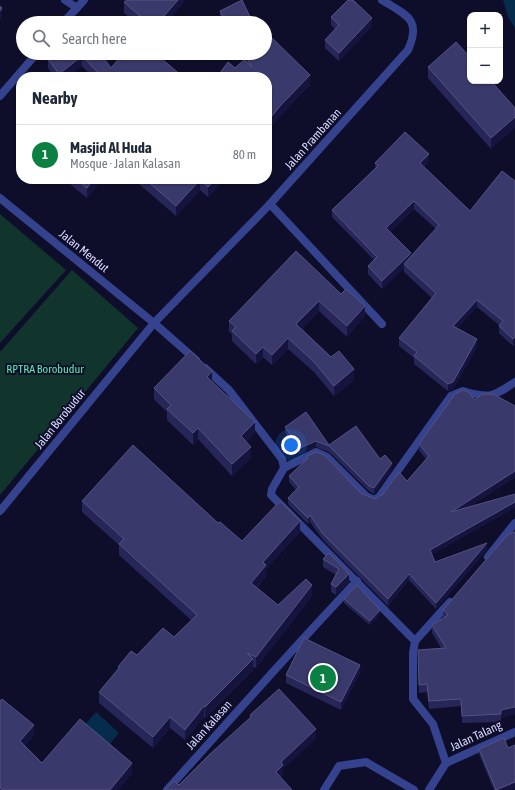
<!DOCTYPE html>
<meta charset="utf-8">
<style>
:root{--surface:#fff;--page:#f2f2f3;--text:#1f2937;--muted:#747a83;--line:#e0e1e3;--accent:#0b8043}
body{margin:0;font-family:"Asap Condensed",sans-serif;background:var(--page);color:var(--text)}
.controls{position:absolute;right:12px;top:12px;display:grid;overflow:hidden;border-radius:8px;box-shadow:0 1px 3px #0004}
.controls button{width:36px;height:36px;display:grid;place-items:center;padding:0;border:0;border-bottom:1px solid var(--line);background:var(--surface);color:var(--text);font:20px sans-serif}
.you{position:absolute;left:291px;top:445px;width:14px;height:14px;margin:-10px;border:3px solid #fff;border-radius:50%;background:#1a73e8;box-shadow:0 0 0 6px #1a73e833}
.badge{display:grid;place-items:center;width:26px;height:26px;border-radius:50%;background:var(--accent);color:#fff;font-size:13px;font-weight:700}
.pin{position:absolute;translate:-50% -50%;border:2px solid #fff;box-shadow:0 1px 4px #0006}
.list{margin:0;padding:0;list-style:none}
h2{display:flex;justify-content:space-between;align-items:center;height:52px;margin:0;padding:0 16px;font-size:17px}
h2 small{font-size:13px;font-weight:400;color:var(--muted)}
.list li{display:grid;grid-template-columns:26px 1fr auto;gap:12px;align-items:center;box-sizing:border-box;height:60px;padding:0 16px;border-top:1px solid var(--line)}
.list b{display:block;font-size:15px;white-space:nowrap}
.list p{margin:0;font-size:13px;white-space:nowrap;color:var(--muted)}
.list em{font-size:13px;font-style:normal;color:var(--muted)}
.icon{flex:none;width:22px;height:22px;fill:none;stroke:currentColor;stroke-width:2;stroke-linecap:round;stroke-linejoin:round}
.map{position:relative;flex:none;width:515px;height:790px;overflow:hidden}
.search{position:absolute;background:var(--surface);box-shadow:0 1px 3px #0004;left:16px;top:16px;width:256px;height:44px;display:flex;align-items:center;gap:10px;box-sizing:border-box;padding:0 14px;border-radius:22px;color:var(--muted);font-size:15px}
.panel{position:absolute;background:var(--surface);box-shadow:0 1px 3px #0004;left:16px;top:72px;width:256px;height:112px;border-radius:16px}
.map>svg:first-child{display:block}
.green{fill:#11352d}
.water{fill:#062c4c}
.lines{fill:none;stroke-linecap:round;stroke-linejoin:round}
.service{stroke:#35428d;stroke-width:8}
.minor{stroke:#35428d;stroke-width:8}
.tertiary{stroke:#35428d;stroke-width:8}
.wall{fill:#272659;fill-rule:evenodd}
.shaded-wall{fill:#15143f}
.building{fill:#3a396b;stroke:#535282}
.labels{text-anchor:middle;stroke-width:4;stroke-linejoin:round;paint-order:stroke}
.street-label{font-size:12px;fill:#d8daff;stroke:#0e0e2a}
.park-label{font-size:12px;fill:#58eaac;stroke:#0e0e2a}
</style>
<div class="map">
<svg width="515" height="790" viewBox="0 0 515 790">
<rect width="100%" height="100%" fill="#0e0e2a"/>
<g class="green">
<path d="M0,214l66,56 -66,73z"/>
<path d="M72,270l66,58 -138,167v-143z"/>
</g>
<g class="water">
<path d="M503,0h12v28l-7,-11z"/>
<path d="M96,712l23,21 -13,15 -23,-21z"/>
</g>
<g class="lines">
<g class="service">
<path d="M65,0l12,8"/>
<path d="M324,790l15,-24 27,-4 48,28"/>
</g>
<g class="minor">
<path d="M63,23l21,-23"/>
<path d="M0,96l37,-43"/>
<path d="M0,198l154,125 42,37"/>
<path d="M270,204l112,120"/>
<path d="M205,368l24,22 53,69 2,9 -12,21 -1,6 144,146"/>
<path d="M284,468l32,-16 11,5 39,39 8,4 5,-3 72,-101 12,-5c27,8 30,6 52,-9"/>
<path d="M0,511l154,-188 116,-119 138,-154c14,-31 -2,-35 -26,-50"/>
<path d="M488,557l27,-34"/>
<path d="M446,763l-13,-39 -20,-25v-46l2,-12 35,-39"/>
<path d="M167,790c63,-70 125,-141 190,-209"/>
</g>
<path class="tertiary" d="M429,790l17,-27 69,-31"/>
</g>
<g class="wall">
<path d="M124,2l43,21h-31l-12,-10z"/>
<path d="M220,11l33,12h-29l-4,-8z"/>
<path d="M331,17l41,9 -33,35 -14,-13v-8l10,-11 -4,-4z"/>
<path d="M100,53l11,15 72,9h-90l-11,-11 -15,11h-13l-6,-9v-9z"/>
<path d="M246,57l64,28 -29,30 -14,16v-54l-32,-9 11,-6z"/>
<path d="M428,67l87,41 -24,41 -63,-71z"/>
<path d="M429,161l-5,6 46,44 45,-30v163l-2,2 -14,-13v-8l-22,-18 -20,21 20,19 -24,42 -5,2 -34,-27v-6l-15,-12v-8l33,-40 -28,-26v-4l-22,21 -14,-15v-8l6,-6 -42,-43v-7l43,-42v-5zM414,209l22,20 -25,27 -21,-24z"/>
<path d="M64,179h38l-15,19z"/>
<path d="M138,179h87l-17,18 -8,-7 -24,26 -38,-33z"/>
<path d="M341,294l24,22 -18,21 -28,-26 -17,18 52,51 -20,16 -20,-24 -26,-23 -16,16 -9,-8 -7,7 -24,-23v-7l-3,-3v-10z"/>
<path d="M212,381l43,52 -9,9 5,16 -19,18 -34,-37 -5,6 -26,-25v-8l-13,-13v-11z"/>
<path d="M285,427l44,18 51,14 12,10 -18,25 -5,-3 -40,-39 -13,-5 -16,7 -15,-22z"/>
<path d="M419,444l96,33 -46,30 -37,48 3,7 52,-12 -51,59 -27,-29 -21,26 -65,-66 -13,-18 -2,2 -20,-20v-6l8,-8 -7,-8v-6l18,-16v-4l55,38 13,5 32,-18 19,-22 -7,-9z"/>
<path d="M82,501l136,22 24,18 58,-9 -34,37v7l-9,12 21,17 34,-9 -56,72 -3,-1v3l-48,48 -1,-1 -19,23 -15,-12 -17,20 -54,-45v-11l19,-22v-3l19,-12 37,-18 17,-17 -72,-65v-10l-37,-33z"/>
<path d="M515,532v182l-14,4v4l-39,1 -1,-17 -32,3 -2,-17 -8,1 -1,-43 23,-2 -9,-15v-8l11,-7v-8z"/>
<path d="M329,553l20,29 -13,13 -5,-3v-8l5,-9 -13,-8v-8z"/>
<path d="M344,599l36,15 -10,11 -26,-22z"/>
<path d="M360,673l-19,37 -55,-27v-8z"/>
<path d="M508,748l7,40 -6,2h-15l-15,-36v-5z"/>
</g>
<g class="shaded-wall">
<path d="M178,0h8l-19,23h-9z"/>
<path d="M2,8v9l-2,3v-9z"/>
<path d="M372,18v8l-33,35v-8z"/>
<path d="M82,56v10l-15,11h-8v-3z"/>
<path d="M310,75v10l-29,30 -14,16v-9l14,-17z"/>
<path d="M515,117v11l-24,21v-11z"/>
<path d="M429,154v7l-9,10v-8z"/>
<path d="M94,179h8l-15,19v-10z"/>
<path d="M216,179h9l-17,18v-10z"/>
<path d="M200,180v10l-24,26v-10z"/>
<path d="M414,201v8l-28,27v-8z"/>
<path d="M411,253v7l-7,4v4l-22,21v-8z"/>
<path d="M477,300v7l-24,26v-7z"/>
<path d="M319,301v10l-23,24v-11z"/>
<path d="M365,306v10l-18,21v-11z"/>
<path d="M515,337v7l-2,2v-7z"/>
<path d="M288,338v11l-16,16v-10z"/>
<path d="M477,339v8l-24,42 -5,2v-7z"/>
<path d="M263,347v10l-7,7v-10z"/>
<path d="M354,369v11l-20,16v-10z"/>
<path d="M212,371v11l-5,-5z"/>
<path d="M255,422v11l-14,14v-11z"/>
<path d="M198,428v11l-5,6v-12z"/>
<path d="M316,441v6l-16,7v-6z"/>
<path d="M251,447v11l-19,18v-12z"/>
<path d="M392,463v6l-18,25v-6z"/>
<path d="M515,471v6l-64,42v-7z"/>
<path d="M515,502v6l-85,48v-6z"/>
<path d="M310,515v7l-2,2v-6z"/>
<path d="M300,521v11l-34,37v7l-15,18v-11l12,-21z"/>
<path d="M487,543v7l-51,59v-6z"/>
<path d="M349,574v8l-13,13v-8z"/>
<path d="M409,574v6l-21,26v-7z"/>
<path d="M312,585v11l-56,72v-11z"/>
<path d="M380,610v4l-10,11v-4z"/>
<path d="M253,659v11l-48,48v-11z"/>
<path d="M360,665v8l-19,37v-8z"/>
<path d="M204,706v11l-19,23v-10z"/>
<path d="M515,707v7l-14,4v4v-12z"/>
<path d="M170,717v11l-17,20v-11z"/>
<path d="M34,725v11l-14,16v-11z"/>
<path d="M316,729v10l-33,30v6l-7,7v-10l5,-10z"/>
<path d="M132,763v11l-13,16h-9z"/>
<path d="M515,782v6l-6,2h-13z"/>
</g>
<g class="building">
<path d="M127,0h51l-20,23h-10l-24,-21z"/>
<path d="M242,0l11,23h-27l-6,-12z"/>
<path d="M348,0h5l19,18 -33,35 -14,-13 14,-15 -8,-8z"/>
<path d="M0,6l2,2 -2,3z"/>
<path d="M268,34l42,41 -29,30 -14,17v-45h-50l11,-15 7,6 9,-8 8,7 -6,-10 4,-4h15v-15z"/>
<path d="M456,42l14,15v24h21l24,27v9l-24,21 -63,-71z"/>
<path d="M55,53h45l11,15 10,-12 9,-3h25l28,24h-81l-20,-21 -23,18 -11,-15z"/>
<path d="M405,132l24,22 -9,9 50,48 32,-40 13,10v156l-2,2 -14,-13 4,-5 -26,-21 -24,26 24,13 -24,43 -5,2 -34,-28 3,-4 -18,-14 37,-45 -32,-29 35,-39 -25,-24 -28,27 25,25 -29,28 -14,-15 9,-9 -45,-47 46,-44 -3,-3z"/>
<path d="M75,179h19l-7,9z"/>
<path d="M145,179h71l-8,8 -8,-7 -24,26z"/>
<path d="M296,251l45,43 5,-5 19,17 -18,20 -28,-25 -23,23 35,33 8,-6 15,18 -20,17 -20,-24 -26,-24 -16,17 -9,-8 -7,7 -24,-23 4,-4 -7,-6z"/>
<path d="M190,351l22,20 -5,6 48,45 -14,14 10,11 -19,17 -34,-36 -5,5 -26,-24 4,-4 -17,-17z"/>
<path d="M463,390l5,2 7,8 7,-6h11l22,12v65l-64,41 64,-18v8l-85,48 5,12 52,-19 -51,60 -27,-29 -21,25 -65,-65 -13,-19 -2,3 -20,-20 11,-11 -10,-11 19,-18 -1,-2 9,-4 8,3 38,39 13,5 8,-5 16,-22 8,9 22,-25 -10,-12 36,-50z"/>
<path d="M306,412l23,33 27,-19 24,33 5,-4 7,8 -18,25 -5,-2 -40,-40 -13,-5 -16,7 -15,-21z"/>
<path d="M133,445l85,78 2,-1 22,19 38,-40 20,20 -37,41 3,3 -15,18 27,22 28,-26 6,6 -56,72 -9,-4 6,6 -48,48 -1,-1 -19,24 -15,-13 -17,20 -54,-45 20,-24 -1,-1 13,-16 6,4 26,-27 11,9 23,-22 -78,-71 5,-5 -42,-38z"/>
<path d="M515,532v175l-14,3v4l-39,2 -1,-17 -32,2 -2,-17 -8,1 -1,-35 28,-2 -14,-23 16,-10 -5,-5 64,-75z"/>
<path d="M329,553l20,21 -13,13 -5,-3 8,-15 -16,-10z"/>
<path d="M357,585l23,25 -10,11 -26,-22z"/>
<path d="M304,638l56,27 -19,37 -55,-27z"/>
<path d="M279,689l37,40 -35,33 2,3 -7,7 16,18h-127l9,-9 5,4 31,-31 41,-37 -1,-2z"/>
<path d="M2,699l32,26 -14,16 22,22 38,-44 52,44 -22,27h-108l-2,-2v-87z"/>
<path d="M504,738l4,10 7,-3v37l-19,8 -17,-41z"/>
</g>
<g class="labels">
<g class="street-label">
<text transform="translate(313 139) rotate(-48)" y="4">Jalan Prambanan</text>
<text transform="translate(84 251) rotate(39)" y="4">Jalan Mendut</text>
<text transform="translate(60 419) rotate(-51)" y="4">Jalan Borobudur</text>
<text transform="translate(209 725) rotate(-48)" y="4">Jalan Kalasan</text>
<text transform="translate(476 736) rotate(-25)" y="4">Jalan Talang</text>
</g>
<g class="park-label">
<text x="45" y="373">RPTRA Borobudur</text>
</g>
</g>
</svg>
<div class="controls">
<button>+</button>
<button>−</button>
</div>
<div class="you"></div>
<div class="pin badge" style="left:323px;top:678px">1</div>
<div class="search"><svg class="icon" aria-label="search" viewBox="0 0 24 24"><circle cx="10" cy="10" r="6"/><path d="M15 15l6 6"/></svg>Search here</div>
<section class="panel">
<h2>Nearby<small></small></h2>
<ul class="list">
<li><span class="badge">1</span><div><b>Masjid Al Huda</b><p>Mosque · Jalan Kalasan</p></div><em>80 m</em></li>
</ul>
</section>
</div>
